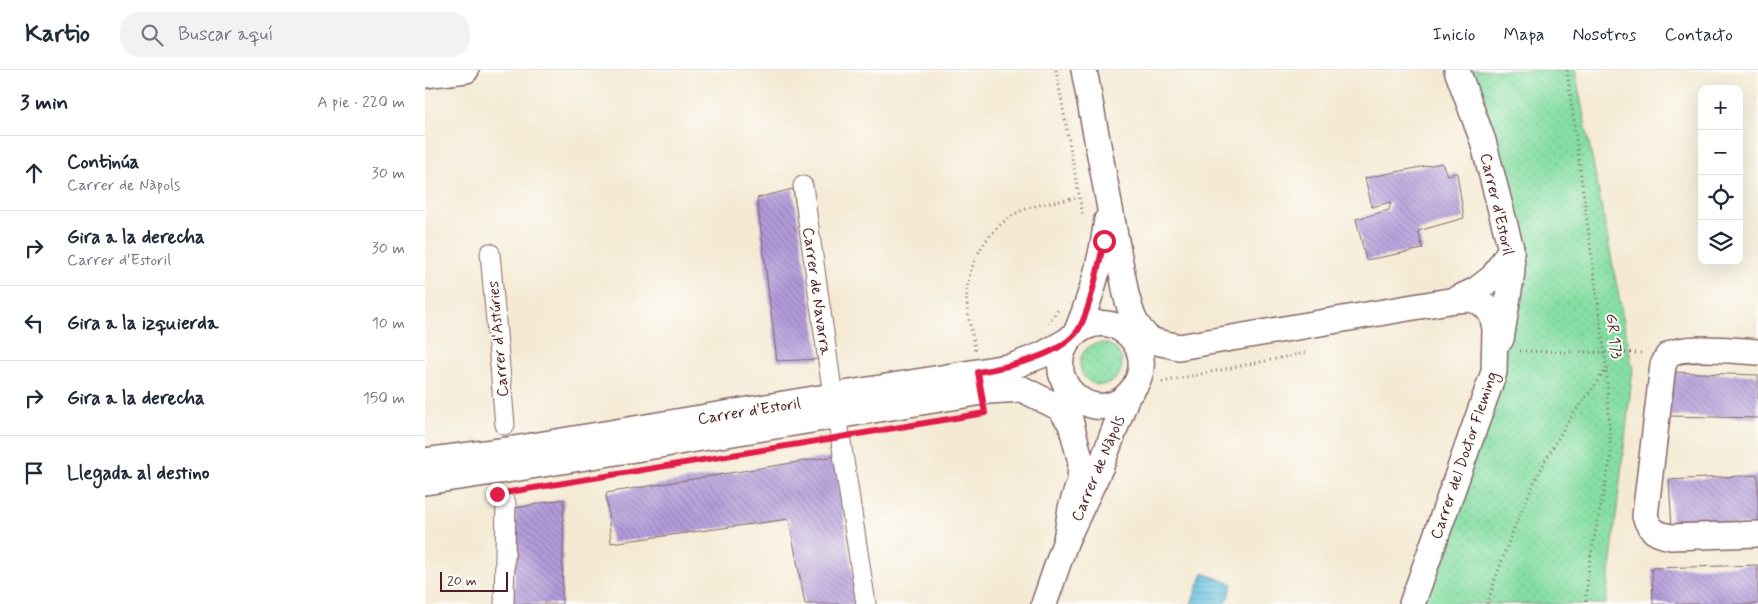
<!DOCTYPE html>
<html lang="es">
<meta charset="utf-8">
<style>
:root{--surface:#fff;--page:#f2f2f3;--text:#1f2937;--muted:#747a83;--line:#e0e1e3}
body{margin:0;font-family:Mynerve,sans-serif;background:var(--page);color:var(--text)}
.controls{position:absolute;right:15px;top:15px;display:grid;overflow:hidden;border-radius:10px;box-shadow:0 5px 20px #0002}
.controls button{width:45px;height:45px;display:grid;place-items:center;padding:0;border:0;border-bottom:1px solid var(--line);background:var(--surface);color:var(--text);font:25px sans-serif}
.scale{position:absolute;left:15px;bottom:12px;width:68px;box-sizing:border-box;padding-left:5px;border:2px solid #4a1f2b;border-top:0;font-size:14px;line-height:18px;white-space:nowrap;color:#4a1f2b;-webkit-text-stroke:4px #fdfcf7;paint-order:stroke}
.stop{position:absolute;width:15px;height:15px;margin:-11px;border:4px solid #e11d48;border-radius:50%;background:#fff}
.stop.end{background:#e11d48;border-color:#fff;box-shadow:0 1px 5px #0008}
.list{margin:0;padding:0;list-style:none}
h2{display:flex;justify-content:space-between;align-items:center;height:65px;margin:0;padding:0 20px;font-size:21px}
h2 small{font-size:16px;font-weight:400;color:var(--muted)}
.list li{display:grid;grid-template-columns:32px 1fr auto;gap:15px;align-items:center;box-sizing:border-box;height:75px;padding:0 20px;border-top:1px solid var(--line)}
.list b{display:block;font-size:19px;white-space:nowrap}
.list p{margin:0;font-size:16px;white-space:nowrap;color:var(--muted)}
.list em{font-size:16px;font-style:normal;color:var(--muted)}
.icon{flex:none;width:28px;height:28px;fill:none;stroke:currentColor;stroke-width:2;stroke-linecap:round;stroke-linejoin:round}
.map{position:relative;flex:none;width:1333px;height:534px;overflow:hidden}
header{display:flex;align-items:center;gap:30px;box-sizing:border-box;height:70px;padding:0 25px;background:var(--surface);border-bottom:1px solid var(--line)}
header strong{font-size:24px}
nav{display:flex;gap:28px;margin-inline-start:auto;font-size:18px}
.search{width:350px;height:45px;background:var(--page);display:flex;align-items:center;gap:12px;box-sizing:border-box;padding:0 18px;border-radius:20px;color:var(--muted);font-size:19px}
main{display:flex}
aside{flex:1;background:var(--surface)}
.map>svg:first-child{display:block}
.grass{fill:url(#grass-dots);stroke:#687e67}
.water{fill:url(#water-rules);stroke:#546f84}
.building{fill:url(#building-back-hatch)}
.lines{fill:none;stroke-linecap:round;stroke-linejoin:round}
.pedestrian-casing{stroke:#866666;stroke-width:21}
.minor-casing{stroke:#866666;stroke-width:28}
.path{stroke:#866666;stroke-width:3;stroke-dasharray:1 4;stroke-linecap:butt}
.pedestrian{stroke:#fff;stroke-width:19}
.minor{stroke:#fff;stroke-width:25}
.route{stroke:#e11d48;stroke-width:6}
.labels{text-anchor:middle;stroke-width:4;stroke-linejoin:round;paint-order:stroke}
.street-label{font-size:16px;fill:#4a1f2b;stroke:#fdfcf7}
</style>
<header>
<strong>Kartio</strong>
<div class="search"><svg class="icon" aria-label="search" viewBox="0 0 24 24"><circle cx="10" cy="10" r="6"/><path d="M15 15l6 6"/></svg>Buscar aquí</div>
<nav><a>Inicio</a><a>Mapa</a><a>Nosotros</a><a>Contacto</a></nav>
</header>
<main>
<aside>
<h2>3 min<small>A pie · 220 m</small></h2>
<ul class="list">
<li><svg class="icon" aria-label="ahead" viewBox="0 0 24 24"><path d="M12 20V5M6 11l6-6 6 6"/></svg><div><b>Continúa</b><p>Carrer de Nàpols</p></div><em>30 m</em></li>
<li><svg class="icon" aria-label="right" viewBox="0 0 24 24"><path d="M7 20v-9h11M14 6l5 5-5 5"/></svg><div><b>Gira a la derecha</b><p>Carrer d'Estoril</p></div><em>30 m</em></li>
<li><svg class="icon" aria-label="left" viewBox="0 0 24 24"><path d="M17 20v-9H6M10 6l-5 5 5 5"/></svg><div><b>Gira a la izquierda</b></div><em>10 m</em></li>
<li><svg class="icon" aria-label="right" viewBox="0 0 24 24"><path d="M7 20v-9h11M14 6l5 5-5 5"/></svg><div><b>Gira a la derecha</b></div><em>150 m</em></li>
<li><svg class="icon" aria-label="arrive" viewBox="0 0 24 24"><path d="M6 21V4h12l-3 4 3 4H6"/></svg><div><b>Llegada al destino</b></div></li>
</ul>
</aside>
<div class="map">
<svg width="1333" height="534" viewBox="0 0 1333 534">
<defs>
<pattern id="grass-dots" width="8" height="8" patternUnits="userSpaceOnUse" patternTransform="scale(1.25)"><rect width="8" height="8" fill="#85dea3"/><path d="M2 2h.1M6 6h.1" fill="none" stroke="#74be8c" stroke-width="1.8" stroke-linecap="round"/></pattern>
<pattern id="water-rules" width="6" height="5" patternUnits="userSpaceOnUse" patternTransform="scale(1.25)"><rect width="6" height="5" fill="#5ebfdc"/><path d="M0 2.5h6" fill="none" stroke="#509bb3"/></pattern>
<pattern id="building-back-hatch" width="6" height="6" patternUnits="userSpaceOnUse" patternTransform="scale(1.25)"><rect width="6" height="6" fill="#b29bda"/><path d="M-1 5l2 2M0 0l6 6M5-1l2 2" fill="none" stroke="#937eb1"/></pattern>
</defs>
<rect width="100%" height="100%" fill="#fdfcf7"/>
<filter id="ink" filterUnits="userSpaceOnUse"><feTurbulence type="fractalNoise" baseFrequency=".02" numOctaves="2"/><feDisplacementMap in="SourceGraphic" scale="10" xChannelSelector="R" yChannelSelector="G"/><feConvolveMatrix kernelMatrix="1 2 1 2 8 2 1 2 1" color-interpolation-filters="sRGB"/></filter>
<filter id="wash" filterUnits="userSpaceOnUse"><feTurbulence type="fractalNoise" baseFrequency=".0096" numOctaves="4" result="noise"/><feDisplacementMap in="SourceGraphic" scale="20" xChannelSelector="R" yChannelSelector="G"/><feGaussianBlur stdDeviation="1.12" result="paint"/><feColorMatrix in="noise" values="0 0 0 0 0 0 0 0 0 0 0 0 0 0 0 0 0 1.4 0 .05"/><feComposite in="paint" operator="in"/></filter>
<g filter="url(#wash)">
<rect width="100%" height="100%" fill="#f4ead4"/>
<g class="grass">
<path d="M1041,0h109l58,299 -27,235h-194l82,-232 -2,-58 18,-107z"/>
<circle cx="676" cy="294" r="21"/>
</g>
<path class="water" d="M778,503l30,11 -7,20h-35z"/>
<g id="blocks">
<g class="building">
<path d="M1017,93l5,12 10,-2 7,45 -46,13 5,18 -57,11 -10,-41 33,-9 2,-8 -19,5 -7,-29z"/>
<path d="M368,119l27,170 -43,2 -20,-163z"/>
<path d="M1246,302l87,3v43l-88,-2z"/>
<path d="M410,386l22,148h-52l-16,-85 -178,24 -5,-50z"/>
<path d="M1333,405v49l-86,4 -3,-48z"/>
<path d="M139,429l-2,105h-48l2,-96z"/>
<path d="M1333,495v39h-105l-1,-36z"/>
</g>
</g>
</g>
<g filter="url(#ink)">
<use href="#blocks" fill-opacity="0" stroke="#866666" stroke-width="1"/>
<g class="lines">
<defs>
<g id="pedestrian">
<path d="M378,116l30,210"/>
<path d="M65,183l15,172"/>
<path d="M412,345l29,189"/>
<path d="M79,534l2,-101"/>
</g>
<g id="minor">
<path d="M659,0l42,224c6,22 7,29 23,45"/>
<path d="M1032,0l26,71 28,108 1,23 -11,67"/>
<path d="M0,5l41,-5"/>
<path d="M1030,230l21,-10 17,-13 18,-28"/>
<path d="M694,258l38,14 22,5 276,-47 14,-1 12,3 11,12 3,15 -1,43 -82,232"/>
<path d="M652,261c15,-36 25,-73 30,-111"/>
<path d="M1333,282c-17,-1 -78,-8 -89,3 -3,2 -4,7 -6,10l-18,151c5,15 11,18 26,21l87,-3"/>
<path d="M641,316c4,4 8,10 13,13 43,30 90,-39 42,-70 -8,-6 -23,-7 -33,-3 -19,7 -30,26 -27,45 0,5 4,10 5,15 2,12 2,25 5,38"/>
<path d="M0,391l83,-11 505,-84 29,-11 25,-14"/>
<path d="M0,412l82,-12 482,-79 33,-2 38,19 11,16 10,38 -1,19 -9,27 -5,32"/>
<path d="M619,534l22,-64 35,-74 26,-70"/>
</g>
</defs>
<use href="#pedestrian" class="pedestrian-casing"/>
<use href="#minor" class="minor-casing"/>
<g class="path">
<path d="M631,0l27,147"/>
<path d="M1142,0l39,294 5,92 -21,103 -5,45"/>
<path d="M623,253l10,-13"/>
<path d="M550,280c-3,-19 -10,-41 -8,-61 3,-32 26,-66 56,-79 18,-7 38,-9 56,-12"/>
<path d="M1095,281l123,2"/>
<path d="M737,312l147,-30"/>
<path d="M1062,534c19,-59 42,-118 74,-171 13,-22 31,-43 46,-65"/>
</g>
<use href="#pedestrian" class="pedestrian"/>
<use href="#minor" class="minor"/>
</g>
</g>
<g class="lines" filter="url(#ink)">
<path class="route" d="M72,424l488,-81 -7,-41c30,-5 78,-15 98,-39 13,-16 23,-70 28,-92"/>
</g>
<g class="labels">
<g class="street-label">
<text transform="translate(1073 134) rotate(77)" y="6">Carrer d'Estoril</text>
<text transform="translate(393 221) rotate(82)" y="6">Carrer de Navarra</text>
<text transform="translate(1190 266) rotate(83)" y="6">GR 173</text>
<text transform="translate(72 269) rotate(-95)" y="6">Carrer d'Astúries</text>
<text transform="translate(324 340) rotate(-9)" y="6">Carrer d'Estoril</text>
<text transform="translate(1038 385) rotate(-71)" y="6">Carrer del Doctor Fleming</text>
<text transform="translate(672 398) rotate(-67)" y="6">Carrer de Nàpols</text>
</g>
</g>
</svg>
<div class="controls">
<button>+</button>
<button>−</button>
<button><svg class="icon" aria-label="locate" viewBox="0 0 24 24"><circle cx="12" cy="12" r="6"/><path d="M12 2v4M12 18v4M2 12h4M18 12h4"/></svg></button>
<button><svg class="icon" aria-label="layers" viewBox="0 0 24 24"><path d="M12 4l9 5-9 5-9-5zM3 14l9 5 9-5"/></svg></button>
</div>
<div class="scale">20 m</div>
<div class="stop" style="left:679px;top:171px"></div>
<div class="stop end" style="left:72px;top:424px"></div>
</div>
</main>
